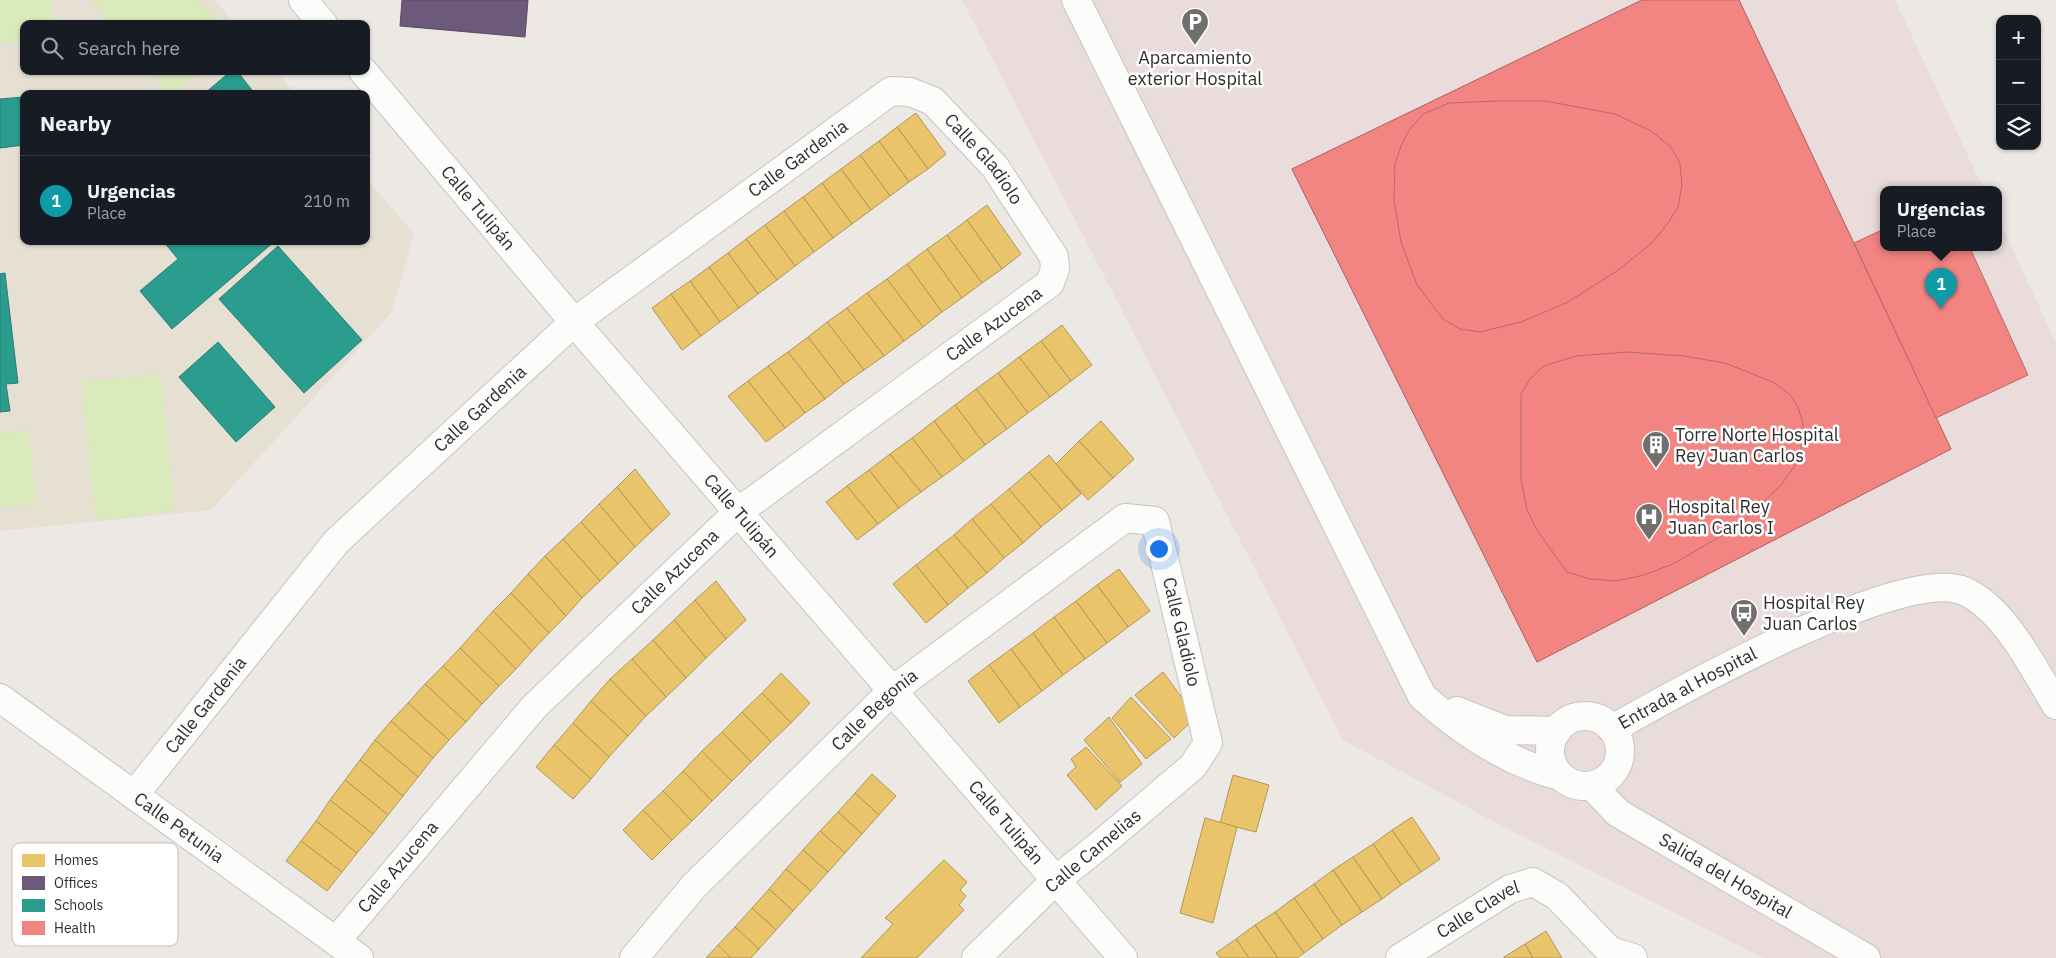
<!DOCTYPE html>
<meta charset="utf-8">
<style>
:root{--surface:#171b24;--page:#20242c;--text:#f1f3f6;--muted:#9ea1a6;--line:#363941;--accent:#8c9099}
body{margin:0;font-family:"IBM Plex Sans",sans-serif;background:var(--page);color:var(--text)}
.controls{position:absolute;right:15px;top:15px;display:grid;overflow:hidden;border-radius:10px;box-shadow:0 1px 4px #0004}
.controls button{width:45px;height:45px;display:grid;place-items:center;padding:0;border:0;border-bottom:1px solid var(--line);background:var(--surface);color:var(--text);font:25px sans-serif}
.you{position:absolute;left:1158px;top:548px;width:18px;height:18px;margin:-12px;border:4px solid #fff;border-radius:50%;background:#1a73e8;box-shadow:0 0 0 8px #1a73e833}
.badge{display:grid;place-items:center;width:32px;height:32px;border-radius:50%;background:var(--accent);color:#fff;font-size:16px;font-weight:700}
.pin{position:absolute;translate:-50% -41px;filter:drop-shadow(0 1px 2px #0008)}
.pin::after{content:'';position:absolute;top:26px;width:18px;height:15px;background:inherit;clip-path:polygon(0 0,100% 0,50% 100%)}
.popup{position:absolute;left:1880px;top:186px;width:122px;height:65px;box-sizing:border-box;display:grid;place-content:center;border-radius:10px;background:var(--surface);filter:drop-shadow(0 1px 4px #0005);font-size:16px;white-space:nowrap;color:var(--muted)}
.popup b{font-size:19px;color:var(--text)}
.popup::after{content:'';position:absolute;left:50%;top:100%;margin-left:-10px;border:10px solid transparent;border-top-color:var(--surface)}
.list{margin:0;padding:0;list-style:none}
h2{display:flex;justify-content:space-between;align-items:center;height:65px;margin:0;padding:0 20px;font-size:21px}
h2 small{font-size:16px;font-weight:400;color:var(--muted)}
.list li{display:grid;grid-template-columns:32px 1fr auto;gap:15px;align-items:center;box-sizing:border-box;height:90px;padding:0 20px;border-top:1px solid var(--line)}
.list b{display:block;font-size:19px;white-space:nowrap}
.list p{margin:0;font-size:16px;white-space:nowrap;color:var(--muted)}
.list em{font-size:16px;font-style:normal;color:var(--muted)}
.icon{flex:none;width:28px;height:28px;fill:none;stroke:currentColor;stroke-width:2;stroke-linecap:round;stroke-linejoin:round}
.map{position:relative;flex:none;width:2056px;height:958px;overflow:hidden}
.search{position:absolute;background:var(--surface);box-shadow:0 1px 4px #0004;left:20px;top:20px;width:350px;height:55px;display:flex;align-items:center;gap:12px;box-sizing:border-box;padding:0 18px;border-radius:10px;color:var(--muted);font-size:19px}
.panel{position:absolute;background:var(--surface);box-shadow:0 1px 4px #0004;left:20px;top:90px;width:350px;height:155px;border-radius:10px}
.map>svg:first-child{display:block}
.education{fill:#e6e0d3}
.medical{fill:#e9dcdb}
.pitch{fill:#d9eabb}
.homes{fill:#e9c46a;stroke:#b19758}
.offices{fill:#6d597a;stroke:#5a4c63}
.schools{fill:#2a9d8f;stroke:#2b7c72}
.health{fill:#f28482;stroke:#b76a69;fill-rule:evenodd}
.lines{fill:none;stroke-linecap:round;stroke-linejoin:round}
.minor-casing{stroke:#c5c4c5;stroke-width:30}
.tertiary-casing{stroke:#c5c4c5;stroke-width:30}
.minor{stroke:#fcfcfb;stroke-width:28}
.tertiary{stroke:#fcfcfb;stroke-width:28}
.labels{text-anchor:middle;stroke-width:5;stroke-linejoin:round;paint-order:stroke}
.poi-label{font-size:18px;fill:#2e2e2e;stroke:#fff;text-anchor:start}
.street-label{font-size:18px;fill:#2e2e2e;stroke:#fff}
.key{fill:#fff;stroke:#c0c0c0;stroke-width:1}
.key-label{font-size:14px;fill:#2e2e2e}
</style>
<div class="map">
<svg width="2056" height="958" viewBox="0 0 2056 958">
<rect width="100%" height="100%" fill="#ece8e4"/>
<path class="education" d="M0,0h215l20,24h-211v47h252l19,23h-271v147h342v-63l48,56 -22,78 -181,198 -211,21z"/>
<path class="medical" d="M962,0h933l89,190h-100v58h114l1,-28 57,123v615h-292l-258,-130 -163,-88z"/>
<g class="pitch">
<path d="M0,0h51l3,24h-30v17l-24,2z"/>
<path d="M90,0h109l20,24h-109z"/>
<path d="M150,71h49l-26,23h-4z"/>
<path d="M160,374l15,137 -79,9 -15,-138z"/>
<path d="M28,430l8,74 -36,4v-75z"/>
</g>
<g class="homes">
<path d="M916,113l30,41 -18,15 -31,-42z"/>
<path d="M897,127l31,42 -19,13 -30,-41z"/>
<path d="M879,141l30,41 -19,14 -30,-41z"/>
<path d="M860,155l30,41 -19,14 -30,-41z"/>
<path d="M841,169l30,41 -19,14 -30,-41z"/>
<path d="M822,183l30,41 -19,14 -30,-41z"/>
<path d="M803,197l30,41 -19,14 -30,-41z"/>
<path d="M987,205l34,49 -19,15 -35,-49z"/>
<path d="M784,211l30,41 -19,14 -30,-41z"/>
<path d="M967,220l35,49 -20,14 -35,-48z"/>
<path d="M765,225l30,41 -18,14 -31,-41z"/>
<path d="M947,235l35,48 -20,15 -35,-49z"/>
<path d="M746,239l31,41 -19,14 -30,-41z"/>
<path d="M927,249l35,49 -20,14 -35,-48z"/>
<path d="M728,253l30,41 -19,14 -30,-41z"/>
<path d="M907,264l35,48 -19,15 -36,-48z"/>
<path d="M709,267l30,41 -19,14 -30,-41z"/>
<path d="M887,279l36,48 -19,14 -37,-48z"/>
<path d="M690,281l30,41 -19,14 -30,-42z"/>
<path d="M867,293l37,48 -20,15 -37,-48z"/>
<path d="M671,294l30,42 -19,14 -30,-42z"/>
<path d="M847,308l37,48 -20,14 -37,-48z"/>
<path d="M827,322l37,48 -20,14 -36,-47z"/>
<path d="M1062,325l30,40 -21,16 -30,-40z"/>
<path d="M808,337l36,47 -19,15 -37,-47z"/>
<path d="M1041,341l30,40 -21,16 -31,-40z"/>
<path d="M788,352l37,47 -20,14 -37,-47z"/>
<path d="M1019,357l31,40 -22,16 -30,-40z"/>
<path d="M768,366l37,47 -20,15 -37,-47z"/>
<path d="M998,373l30,40 -21,16 -31,-40z"/>
<path d="M748,381l37,47 -19,14 -38,-46z"/>
<path d="M976,389l31,40 -22,16 -30,-40z"/>
<path d="M955,405l30,40 -21,16 -30,-40z"/>
<path d="M934,421l30,40 -22,16 -30,-39z"/>
<path d="M1101,421l33,38 -21,19 -34,-37z"/>
<path d="M912,438l30,39 -21,15 -31,-38z"/>
<path d="M1079,441l34,37 -25,22 -32,-36z"/>
<path d="M890,454l31,38 -22,16 -30,-38z"/>
<path d="M1049,455l32,39 -19,16 -33,-38z"/>
<path d="M635,469l35,45 -18,17 -35,-44z"/>
<path d="M869,470l30,38 -21,16 -31,-38z"/>
<path d="M1029,472l33,38 -21,17 -32,-38z"/>
<path d="M847,486l31,38 -21,16 -31,-38z"/>
<path d="M617,487l35,44 -17,16 -36,-43z"/>
<path d="M1009,489l32,38 -18,16 -32,-39z"/>
<path d="M599,504l36,43 -17,17 -37,-42z"/>
<path d="M991,504l32,39 -19,15 -32,-39z"/>
<path d="M972,519l32,39 -17,15 -33,-38z"/>
<path d="M581,522l37,42 -18,17 -37,-42z"/>
<path d="M954,535l33,38 -19,15 -32,-39z"/>
<path d="M563,539l37,42 -18,17 -37,-42z"/>
<path d="M936,549l32,39 -20,17 -32,-40z"/>
<path d="M545,556l37,42 -16,18 -38,-42z"/>
<path d="M916,565l32,40 -22,18 -33,-39z"/>
<path d="M1119,569l31,42 -22,16 -31,-42z"/>
<path d="M528,574l38,42 -17,17 -38,-40z"/>
<path d="M716,581l30,39 -20,19 -31,-39z"/>
<path d="M1097,585l31,42 -21,16 -31,-42z"/>
<path d="M511,593l38,40 -17,18 -39,-40z"/>
<path d="M695,600l31,39 -20,19 -32,-38z"/>
<path d="M1076,601l31,42 -22,16 -31,-42z"/>
<path d="M493,611l39,40 -16,18 -39,-40z"/>
<path d="M1054,617l31,42 -22,16 -30,-42z"/>
<path d="M674,620l32,38 -20,20 -33,-38z"/>
<path d="M477,629l39,40 -17,17 -39,-38z"/>
<path d="M1033,633l30,42 -21,16 -31,-42z"/>
<path d="M653,640l33,38 -20,19 -34,-38z"/>
<path d="M460,648l39,38 -17,18 -39,-38z"/>
<path d="M1011,649l31,42 -22,16 -31,-42z"/>
<path d="M632,659l34,38 -20,19 -36,-37z"/>
<path d="M989,665l31,42 -21,16 -31,-42z"/>
<path d="M443,666l39,38 -16,18 -41,-38z"/>
<path d="M1163,672l33,45 -22,21 -39,-43z"/>
<path d="M781,673l29,30 -19,20 -29,-30z"/>
<path d="M610,679l36,37 -18,20 -37,-35z"/>
<path d="M425,684l41,38 -17,18 -41,-37z"/>
<path d="M762,693l29,30 -20,19 -29,-30z"/>
<path d="M1131,697l40,42 -25,20 -34,-41z"/>
<path d="M591,701l37,35 -19,21 -36,-34z"/>
<path d="M408,703l41,37 -16,18 -42,-37z"/>
<path d="M742,712l29,30 -20,20 -29,-30z"/>
<path d="M1109,717l33,47 -22,18 -36,-42z"/>
<path d="M391,721l42,37 -15,19 -43,-37z"/>
<path d="M573,723l36,34 -18,22 -37,-34z"/>
<path d="M722,732l29,30 -19,19 -30,-30z"/>
<path d="M375,740l43,37 -15,19 -43,-36z"/>
<path d="M554,745l37,34 -18,20 -37,-32z"/>
<path d="M1086,747l36,39 -26,24 -29,-35 9,-8 -5,-8z"/>
<path d="M702,751l30,30 -20,20 -29,-30z"/>
<path d="M360,760l43,36 -15,19 -43,-35z"/>
<path d="M683,771l29,30 -20,20 -29,-30z"/>
<path d="M872,774l24,22 -17,19 -24,-22z"/>
<path d="M1233,775l36,10 -13,47 -36,-9z"/>
<path d="M345,780l43,35 -15,19 -43,-34z"/>
<path d="M663,791l29,30 -20,19 -29,-30z"/>
<path d="M855,793l24,22 -17,19 -24,-22z"/>
<path d="M330,800l43,34 -16,19 -41,-32z"/>
<path d="M643,810l29,30 -20,20 -29,-30z"/>
<path d="M838,812l24,22 -17,19 -25,-22z"/>
<path d="M1412,817l28,42 -19,13 -29,-42z"/>
<path d="M1205,818l32,9 -24,96 -33,-10z"/>
<path d="M316,821l41,32 -15,19 -41,-31z"/>
<path d="M1392,830l29,42 -20,13 -28,-41z"/>
<path d="M820,831l25,22 -17,19 -25,-22z"/>
<path d="M301,841l41,31 -15,19 -41,-30z"/>
<path d="M1373,844l28,41 -19,14 -29,-42z"/>
<path d="M803,850l25,22 -17,19 -25,-22z"/>
<path d="M1353,857l29,42 -20,13 -29,-42z"/>
<path d="M944,860l23,22 -7,8 6,6 -7,9 5,5 -47,48h-56l32,-34 -8,-6z"/>
<path d="M786,869l25,22 -18,20 -24,-22z"/>
<path d="M1333,870l29,42 -20,13 -28,-41z"/>
<path d="M1314,884l28,41 -19,14 -29,-41z"/>
<path d="M769,889l24,22 -17,19 -24,-22z"/>
<path d="M1294,898l29,41 -19,14 -29,-41z"/>
<path d="M752,908l24,22 -17,19 -24,-22z"/>
<path d="M1275,912l29,41 -7,5h-19l-23,-33z"/>
<path d="M1255,925l23,33h-29l-13,-19z"/>
<path d="M735,927l24,22 -8,9h-20l-13,-13z"/>
<path d="M1546,931l16,27h-29l-8,-14z"/>
<path d="M1236,939l13,19h-29l-4,-5z"/>
<path d="M1525,944l8,14h-29v-1z"/>
<path d="M718,945l13,13h-25z"/>
</g>
<path class="offices" d="M402,0h126l-3,37 -125,-11z"/>
<g class="schools">
<path d="M231,71h6l18,23h-51z"/>
<path d="M24,97v48l-24,3v-49z"/>
<path d="M163,241h112l-103,88 -32,-38 38,-32z"/>
<path d="M278,246l84,94 -58,53 -85,-94z"/>
<path d="M5,273l13,110 -12,1 4,27 -10,1v-138z"/>
<path d="M218,342l57,65 -39,35 -57,-65z"/>
</g>
<g class="health">
<path d="M1642,0h97l212,449 -414,213 -245,-493zM1496,101h49l70,13 36,17 20,16 9,17 2,21 -4,22 -10,16 -15,19 -36,29 -49,31 -47,20 -41,10 -20,-3 -17,-10 -26,-34 -16,-43 -7,-42 1,-36 6,-18 8,-16 14,-16 26,-11zM1627,352l57,4 41,7 50,20 15,12 8,12 5,17v15l-4,21 -18,25 -35,34 -30,20 -43,25 -29,11 -28,6 -26,-2 -23,-7 -30,-42 -10,-20 -6,-31v-85l9,-15 14,-13 32,-10z"/>
<path d="M1642,0h97l212,449 -414,213 -245,-493z"/>
<path d="M1496,101h49l70,13 36,17 20,16 9,17 2,21 -4,22 -10,16 -15,19 -36,29 -49,31 -47,20 -41,10 -20,-3 -17,-10 -26,-34 -16,-43 -7,-42 1,-36 6,-18 8,-16 14,-16 26,-11z"/>
<path d="M1884,229v19h86l58,127 -92,43 -82,-175z"/>
<path d="M1627,352l57,4 41,7 50,20 15,12 8,12 5,17v15l-4,21 -18,25 -35,34 -30,20 -43,25 -29,11 -28,6 -26,-2 -23,-7 -30,-42 -10,-20 -6,-31v-85l9,-15 14,-13 32,-10z"/>
</g>
<g class="lines">
<defs>
<g id="minor">
<path d="M1076,0l346,696c40,36 86,67 138,80"/>
<path id="s1" d="M0,698l359,260"/>
<path d="M1457,711l48,19 52,1"/>
<circle cx="1585" cy="751" r="35"/>
<path id="s2" d="M1612,729c60,-34 292,-165 352,-138 41,18 69,77 92,114"/>
<path id="s3" d="M1592,786l26,27 248,145"/>
<path id="s4" d="M134,795l203,-254 237,-219 317,-231 19,1 23,9 62,66 59,90 1,12 -5,14 -312,229 -204,195 -198,234"/>
<path id="s5" d="M634,958l60,-72 199,-196 232,-172 30,3 53,222 -15,23 -93,79 -44,35 -80,78"/>
<path id="s6" d="M1400,958l110,-69 23,-7 24,14 53,55 23,7"/>
</g>
<g id="tertiary">
<path d="M303,0l20,24"/>
<path id="s7" d="M363,71l211,251 549,636"/>
</g>
</defs>
<use href="#minor" class="minor-casing"/>
<use href="#tertiary" class="tertiary-casing"/>
<use href="#minor" class="minor"/>
<use href="#tertiary" class="tertiary"/>
</g>
<defs>
<symbol id="parking-pin" viewBox="-11 -11 22 30"><path d="M0 17L-7.5 6A9.5 9.5 0 1 1 7.5 6Z" fill="#706f6e" stroke="#fff"/><path d="M-3.5-5.5H1a3.5 3.5 0 0 1 0 7H-1V5.5H-3.5ZM-1-3.4V-.6H.8a1.4 1.4 0 0 0 0-2.8Z" fill="#fff"/></symbol>
<symbol id="building-pin" viewBox="-11 -11 22 30"><path d="M0 17L-7.5 6A9.5 9.5 0 1 1 7.5 6Z" fill="#706f6e" stroke="#fff"/><path d="M-4-6H4V6H1V3H-1V6H-4ZM-2.5-4.3h1.7v1.8h-1.7ZM.8-4.3h1.7v1.8H.8ZM-2.5-1h1.7V.8h-1.7ZM.8-1h1.7V.8H.8Z" fill="#fff"/></symbol>
<symbol id="hospital-pin" viewBox="-11 -11 22 30"><path d="M0 17L-7.5 6A9.5 9.5 0 1 1 7.5 6Z" fill="#706f6e" stroke="#fff"/><path d="M-5-5h3v3.5h4V-5h3V5h-3V1.5h-4V5h-3Z" fill="#fff"/></symbol>
<symbol id="bus-pin" viewBox="-11 -11 22 30"><path d="M0 17L-7.5 6A9.5 9.5 0 1 1 7.5 6Z" fill="#706f6e" stroke="#fff"/><path d="M-5-6H5V4H4V6H2V4H-2V6H-4V4H-5ZM-3.5-4V0h7V-4ZM-3.5 1.2v1.5H-2V1.2ZM2 1.2v1.5H3.5V1.2Z" fill="#fff"/></symbol>
</defs>
<g fill-rule="evenodd">
<use href="#parking-pin" x="1179" y="6" width="32" height="43"/>
<use href="#building-pin" x="1640" y="429" width="32" height="43"/>
<use href="#hospital-pin" x="1633" y="501" width="32" height="43"/>
<use href="#bus-pin" x="1728" y="597" width="32" height="43"/>
</g>
<g class="labels">
<g class="poi-label">
<text x="1195" y="64" text-anchor="middle">Aparcamiento<tspan x="1195" dy="21">exterior Hospital</tspan></text>
<text x="1675" y="441">Torre Norte Hospital<tspan x="1675" dy="21">Rey Juan Carlos</tspan></text>
<text x="1668" y="513">Hospital Rey<tspan x="1668" dy="21">Juan Carlos I</tspan></text>
<text x="1763" y="609">Hospital Rey<tspan x="1763" dy="21">Juan Carlos</tspan></text>
</g>
<g class="street-label">
<text dy="6" stroke="none"><textPath href="#s4" startOffset="925">Calle Gardenia</textPath></text>
<text dy="6" stroke="none"><textPath href="#s4" startOffset="1161">Calle Gladiolo</textPath></text>
<text dy="6" stroke="none"><textPath href="#s7" startOffset="179">Calle Tulipán</textPath></text>
<text transform="translate(994 324) rotate(-36)" y="6">Calle Azucena</text>
<text dy="6" stroke="none"><textPath href="#s4" startOffset="520">Calle Gardenia</textPath></text>
<text dy="6" stroke="none"><textPath href="#s7" startOffset="584">Calle Tulipán</textPath></text>
<text transform="translate(675 572) rotate(-44)" y="6">Calle Azucena</text>
<text dy="6" stroke="none"><textPath href="#s5" startOffset="806">Calle Gladiolo</textPath></text>
<text dy="6" stroke="none"><textPath href="#s2" startOffset="86">Entrada al Hospital</textPath></text>
<text dy="6" stroke="none"><textPath href="#s4" startOffset="115">Calle Gardenia</textPath></text>
<text dy="6" stroke="none"><textPath href="#s5" startOffset="346">Calle Begonia</textPath></text>
<text dy="6" stroke="none"><textPath href="#s7" startOffset="989">Calle Tulipán</textPath></text>
<text dy="6" stroke="none"><textPath href="#s1" startOffset="221">Calle Petunia</textPath></text>
<text transform="translate(1093 851) rotate(-40)" y="6">Calle Camelias</text>
<text transform="translate(398 867) rotate(-50)" y="6">Calle Azucena</text>
<text dy="6" stroke="none"><textPath href="#s3" startOffset="162">Salida del Hospital</textPath></text>
<text dy="6" stroke="none"><textPath href="#s6" startOffset="92">Calle Clavel</textPath></text>
</g>
</g>
<rect x="12" y="843" width="166" height="103" rx="8" class="key"/>
<rect x="22" y="854" width="23" height="13" fill="#e9c46a"/>
<rect x="22" y="876" width="23" height="14" fill="#6d597a"/>
<rect x="22" y="899" width="23" height="13" fill="#2a9d8f"/>
<rect x="22" y="921" width="23" height="14" fill="#f28482"/>
<g class="key-label">
<text x="54" y="865">Homes</text>
<text x="54" y="888">Offices</text>
<text x="54" y="910">Schools</text>
<text x="54" y="933">Health</text>
</g>
</svg>
<div class="controls">
<button>+</button>
<button>−</button>
<button><svg class="icon" aria-label="layers" viewBox="0 0 24 24"><path d="M12 4l9 5-9 5-9-5zM3 14l9 5 9-5"/></svg></button>
</div>
<div class="you"></div>
<div class="pin badge" style="left:1941px;top:309px;background:#0f9aa8">1</div>
<div class="popup"><b>Urgencias</b>Place</div>
<div class="search"><svg class="icon" aria-label="search" viewBox="0 0 24 24"><circle cx="10" cy="10" r="6"/><path d="M15 15l6 6"/></svg>Search here</div>
<section class="panel">
<h2>Nearby<small></small></h2>
<ul class="list">
<li><span class="badge" style="background:#0f9aa8">1</span><div><b>Urgencias</b><p>Place</p></div><em>210 m</em></li>
</ul>
</section>
</div>
